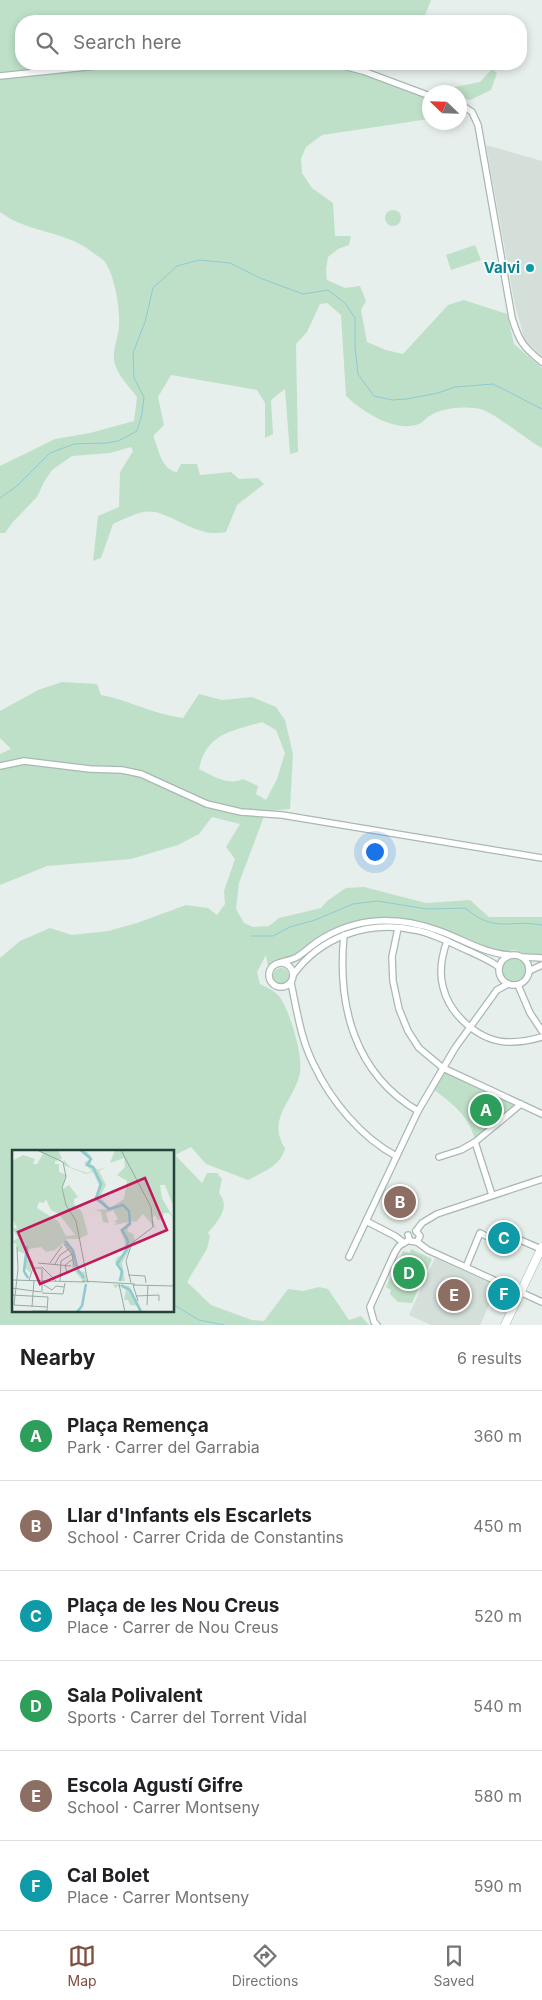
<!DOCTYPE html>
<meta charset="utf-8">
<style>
:root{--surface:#fff;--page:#f2f2f2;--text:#202124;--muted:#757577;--line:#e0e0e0;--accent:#7f4e3f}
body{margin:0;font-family:Inter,sans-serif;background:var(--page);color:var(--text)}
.compass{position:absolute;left:422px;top:85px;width:45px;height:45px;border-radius:50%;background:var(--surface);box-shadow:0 2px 8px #0003;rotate:293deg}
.you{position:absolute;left:374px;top:851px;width:18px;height:18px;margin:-12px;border:4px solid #fff;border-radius:50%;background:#1a73e8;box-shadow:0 0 0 8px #1a73e833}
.badge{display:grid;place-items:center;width:32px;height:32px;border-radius:50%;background:var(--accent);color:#fff;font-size:16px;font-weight:700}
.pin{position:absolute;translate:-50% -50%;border:2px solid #fff;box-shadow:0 1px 5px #0006}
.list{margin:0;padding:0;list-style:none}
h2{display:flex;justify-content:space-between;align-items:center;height:65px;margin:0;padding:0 20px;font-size:21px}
h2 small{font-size:16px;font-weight:400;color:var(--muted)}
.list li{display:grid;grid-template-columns:32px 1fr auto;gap:15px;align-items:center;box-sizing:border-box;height:90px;padding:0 20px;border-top:1px solid var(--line)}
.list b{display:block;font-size:19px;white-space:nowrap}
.list p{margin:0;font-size:16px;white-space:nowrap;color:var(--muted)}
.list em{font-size:16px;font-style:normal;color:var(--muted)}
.icon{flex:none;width:28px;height:28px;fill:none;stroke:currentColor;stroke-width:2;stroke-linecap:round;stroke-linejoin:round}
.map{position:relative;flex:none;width:542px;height:1325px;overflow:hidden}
.search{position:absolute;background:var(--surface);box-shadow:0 2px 8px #0003;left:15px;right:15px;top:15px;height:55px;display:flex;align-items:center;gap:12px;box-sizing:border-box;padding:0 18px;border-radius:20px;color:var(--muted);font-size:19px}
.sheet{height:605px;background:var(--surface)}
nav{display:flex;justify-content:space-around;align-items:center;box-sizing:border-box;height:70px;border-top:1px solid var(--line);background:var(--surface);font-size:14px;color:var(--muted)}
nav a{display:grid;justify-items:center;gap:2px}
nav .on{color:var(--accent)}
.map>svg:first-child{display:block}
.built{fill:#d4dfda}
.green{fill:#bfe0c8;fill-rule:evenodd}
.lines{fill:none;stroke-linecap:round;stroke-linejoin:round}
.stream{stroke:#8ec9d4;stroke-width:1}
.minor-casing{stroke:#a8b8b2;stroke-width:8}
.secondary-casing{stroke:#a4bbb3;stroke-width:9}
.minor{stroke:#fff;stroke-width:5.5}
.secondary{stroke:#fff;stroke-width:8}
.culture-dot{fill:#0f9aa8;stroke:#f7fbf9;stroke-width:2}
.labels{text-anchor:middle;stroke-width:4;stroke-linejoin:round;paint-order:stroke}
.culture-label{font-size:15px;font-weight:bold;fill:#0d838f;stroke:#f7fbf9;text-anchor:end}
.inset-river{fill:none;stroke:#8ec9d4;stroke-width:2.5}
.inset-road{fill:none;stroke:#98aaa4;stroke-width:1}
.view{fill:#c2185b;fill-opacity:0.15;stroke:#c2185b;stroke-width:2.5}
.inset-edge{fill:none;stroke:#24423a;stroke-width:2.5}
</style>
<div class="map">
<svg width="542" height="1325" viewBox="0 0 542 1325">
<rect width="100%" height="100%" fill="#e6efeb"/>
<g class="built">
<path d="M486,145l56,16v195l-17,-15 -10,-36z"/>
<path d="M435,1258l59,27 -6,15 3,1 -11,24h-49l-22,-10z"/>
</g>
<g class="green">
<path d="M0,0h431l-8,21h-402v43h347l7,14 54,22v19l-107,16 -16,12 -5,12 1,14 10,15 21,15 2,33h16l-2,9 -11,4 -10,8 -2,12 1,11 18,8 15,-2 6,15 -5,9 6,32 19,8 17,4 45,-49 16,-5 43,14 7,30 28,24v80c-15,-8 -50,-37 -62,-39 -16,-3 -38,-2 -52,8 -3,2 -6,6 -9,7 -24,9 -56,-12 -73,-28l-5,-81 -14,-12 -7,1 -13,28 -11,12 2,108 -8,2 -5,-65 -14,11 2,34 -8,4v-35l-8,-13 -86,-15 -13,22 6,28 -10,10v3c5,13 8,32 23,34l4,-8h16l3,11 31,-3 8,7 19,-1 6,6 -27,21 -11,27c-28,6 -46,-14 -71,-20 -13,-3 -31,7 -42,12l-12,34 -8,3 5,-45 21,-9 1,-35 13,-21 -2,-4 -21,6 -38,3 -20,14 -8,12 -7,15 -25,26 -7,10h-5v-67l55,-27 35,-6 44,-12 3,-24c-8,-11 -22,-24 -23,-38 -1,-11 5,-23 5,-34 1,-18 -4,-48 -14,-63 -2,-3 -6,-5 -9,-7 -28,-25 -67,-21 -96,-43z"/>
<path d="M492,69l5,4 -6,17 -21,10 -10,-2v-6h-17l2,-3 35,-7z"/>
<circle cx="393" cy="218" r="8"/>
<path d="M475,245l6,15 -30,10 -5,-15z"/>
<path d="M62,682l35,2 4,11c28,5 54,20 82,23l16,-24 23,6 30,-3 24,10 9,13 8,34 -3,55 -24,2 -27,72 -3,26 8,14 9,4 16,-1 10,-8 42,-10 6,-7 19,-13 18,-1 62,16 44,-3 19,17h53v37l-13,2 -14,-6 -15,2 -10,-3c-60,-26 -103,-48 -167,-15 -11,6 -20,16 -31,22 -8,5 -17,3 -24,11l-2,-12 -9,17 3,12c6,3 15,7 19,12 11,14 24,60 21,77 -6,28 -34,46 -15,75 -4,18 -22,24 -37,32l-42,-16 -15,-17 -16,8 27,28 5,-10h10l5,6 -3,14c12,14 -1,28 -11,40l2,3 -3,13 -20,33 24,23 41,15 12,1 24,-32 15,2 16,-4 9,2 21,31 12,-4 8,9h-369v-367l20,-17 30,-13 22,7 36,-4 29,-8 49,-18 22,3 9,7 8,-11 -1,-13 11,-32 -9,-12 14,-23 -28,-7 -13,17 -21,11 -47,14 -84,7 -47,19v-131l11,-5 -11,-11v-27l38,-21zM262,722l14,8 9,23 -8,26 -11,21 -10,-6 2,-8 -15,-7c-15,7 -30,-3 -44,-10 7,-35 32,-38 63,-47zM14,1151h160v160h-160z"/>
<circle cx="514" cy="969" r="12"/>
<circle cx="281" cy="976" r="8"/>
<path d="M443,1068l78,36 -46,38c-3,-24 -25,-41 -44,-54z"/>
<path d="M411,1249l21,10 -20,44 -14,-1 -8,-8 1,-4 -5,-3 17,-36 7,2z"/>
</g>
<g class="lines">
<g class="stream">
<path d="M0,498l17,-12 33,-33 24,-9 32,-1 12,-2 19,-10 5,-17 2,-17 -10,-19 -1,-25 12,-31 8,-34 24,-22 22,-6 31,3 30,15 43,16 25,-4 17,13 10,15v29l3,27 16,22 18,4 15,-1 31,-6 17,-6 38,-3 49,25"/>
<path d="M251,936h22l17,-9 25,-7 38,-16 24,-3 50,8 38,-1c31,26 43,11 77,17"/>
<path d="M174,1305l25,15 25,5"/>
</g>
<defs>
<g id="minor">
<path d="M336,64l27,7 67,25"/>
<path d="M0,76l115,-12"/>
<path d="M460,104l12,8 6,13 34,193c7,23 11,29 30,44"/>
<path d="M0,766l24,-5 66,8 32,1 19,4 66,30 34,8 41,3 260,43"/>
<path d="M398,928l-6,29 1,24 6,28 9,22 11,17 24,20 99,46"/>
<path d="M344,935c-7,70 10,138 74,176"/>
<path d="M447,941c-5,14 -8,31 -4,46 7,29 38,56 68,55 11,0 21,-2 31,-5"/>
<circle cx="514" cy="970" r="15"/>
<path d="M523,957l19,1"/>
<circle cx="281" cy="975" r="12"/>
<path d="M279,963c5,-2 13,-3 18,-6 9,-6 17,-14 28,-20 35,-20 74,-20 112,-7 24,8 45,23 72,25"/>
<path d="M529,971l13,-6"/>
<path d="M293,975c28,-39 76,-55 122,-45 17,3 32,11 47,18 13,6 26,11 37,19"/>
<path d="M291,983c6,28 10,57 23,82 17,36 47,72 82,91"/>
<path d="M518,985l12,28 12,18"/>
<path d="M475,1142l17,53"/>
<path d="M439,1157l22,-7 14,-8 46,-38"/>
<path d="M366,1221l29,15 9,7"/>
<path d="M416,1231l6,-8 15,-9 105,-35"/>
<path d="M408,1235l2,6 7,1 3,-6 -4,-5"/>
<path d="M511,1236l30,13"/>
<path d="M417,1242l11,8 114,52"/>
<path d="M349,1257l69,-146 37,-63 42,-58 11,-6"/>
<path d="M466,1267l14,-34 16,8"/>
<path d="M377,1325l-3,-3 -4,-15 25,-55 4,-6 10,-6"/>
</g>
<path id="secondary" d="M505,1325l37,-78"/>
</defs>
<use href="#minor" class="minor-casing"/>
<use href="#secondary" class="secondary-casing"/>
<use href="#minor" class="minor"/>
<use href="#secondary" class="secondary"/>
</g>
<circle class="culture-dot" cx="530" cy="268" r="5"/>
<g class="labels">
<g class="culture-label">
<text x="520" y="273">Valvi</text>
</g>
</g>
<g transform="translate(12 1150)">
<rect width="162" height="162" fill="#e6efeb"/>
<path d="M26,0h20l4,9 -7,2v3h4v8l8,3 -6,15 8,-5 9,12 -4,2v5l8,8 6,22 -9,5h-13l8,10 5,22 6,1 2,8 -3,2 -12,-14 1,-11 -10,-14 -8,7 -9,2 -5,-5 -12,2v8l5,5 -4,11 -5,-6v10l-2,-8 3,-15 -9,-3 -1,-7 -4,-2 6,-4 -5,-9 4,-1 -5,-10v-57l11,-6 12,4 -2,5h4l6,-10zM34,49l5,11 8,4 16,21 -9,1 -8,-15 -21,-13 2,-6 5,1zM66,0l9,2 4,4v8l7,6 8,-3 -7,4 7,14 -6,12 10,11 14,-9 3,-18 -10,-6 8,-8 -1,-9 -14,5 5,-13h59v58l-9,-23h-5l2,13 12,21 -5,-6h-5l-2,7h-4l-3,-5 -3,3 4,11 -13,-15 -7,8 -5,-1 -4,10 6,3 2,6 -13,23 3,18h-7l3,-8 -6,-11 2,-5 7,-2 1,-14 -5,-11 9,-8 -16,3 5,-3h-5l5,-3 -5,-9 -7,3 3,10 -6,-1 -2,-10 -6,-2 12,-1 -5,-6 -8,-2 5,-16 -6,-13 -7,2 -23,-9 1,-5 6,7 17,6 5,-2 -8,-8 6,-4zM101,134l16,2 14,26h-4l-1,-6 -8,-1 -2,-5h-4l2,-10 -7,-4 -4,2z" fill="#bfe0c8" fill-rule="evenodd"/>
<path class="inset-river" d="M69,0l10,9 -4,6 6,2 8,17 -5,14 13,11 14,-4 6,6 1,13 -8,6 6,11 -1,8 -10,15 5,7 -2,10M53,91l8,10 5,19 6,8M15,96l-3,25 4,7M109,135l9,5 11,22M65,162l5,-6 4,-22"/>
<path class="inset-road" d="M25,0l26,12 3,15 -4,11 4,17 10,16 12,62M109,0l30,57 2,20 -21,16 -6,18 5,22M52,94l8,10 2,12M5,97l1,22 -4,36 33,2M26,113l33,3M38,113l12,-17M43,114l5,-9 9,-6M30,117l14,14M55,123l-2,-8 8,-6M116,125l17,1 1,7M0,130l73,2M17,130l4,-12h9M48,131l1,-20 11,-7M70,131l53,3M107,134l6,28M32,135l8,5 4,-4 8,1M121,135l5,16M121,135l42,1M0,138l29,4M30,142v-23M30,143l21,1 2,-11M0,145l36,2 -1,14h-15M124,146l23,-1v6M135,155l1,-20M20,157l2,-26"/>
<path class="view" d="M133,28l22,52 -127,54 -22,-52z"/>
<rect width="162" height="162" class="inset-edge"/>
</g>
</svg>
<svg class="compass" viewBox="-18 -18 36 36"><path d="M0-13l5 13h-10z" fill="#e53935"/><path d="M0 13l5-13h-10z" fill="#757577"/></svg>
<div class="you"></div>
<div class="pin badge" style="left:486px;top:1110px;background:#2e9e5b">A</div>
<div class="pin badge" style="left:400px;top:1202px;background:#8d6e63">B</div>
<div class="pin badge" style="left:504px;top:1238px;background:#0f9aa8">C</div>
<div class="pin badge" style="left:409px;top:1273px;background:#2e9e5b">D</div>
<div class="pin badge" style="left:454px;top:1295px;background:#8d6e63">E</div>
<div class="pin badge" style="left:504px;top:1294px;background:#0f9aa8">F</div>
<div class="search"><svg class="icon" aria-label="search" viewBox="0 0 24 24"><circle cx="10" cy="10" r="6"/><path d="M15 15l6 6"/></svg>Search here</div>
</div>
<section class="sheet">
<h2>Nearby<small>6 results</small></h2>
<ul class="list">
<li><span class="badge" style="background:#2e9e5b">A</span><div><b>Plaça Remença</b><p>Park · Carrer del Garrabia</p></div><em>360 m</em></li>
<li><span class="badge" style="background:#8d6e63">B</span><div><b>Llar d'Infants els Escarlets</b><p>School · Carrer Crida de Constantins</p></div><em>450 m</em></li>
<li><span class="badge" style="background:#0f9aa8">C</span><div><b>Plaça de les Nou Creus</b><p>Place · Carrer de Nou Creus</p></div><em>520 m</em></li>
<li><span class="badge" style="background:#2e9e5b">D</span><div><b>Sala Polivalent</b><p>Sports · Carrer del Torrent Vidal</p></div><em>540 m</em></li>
<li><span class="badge" style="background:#8d6e63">E</span><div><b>Escola Agustí Gifre</b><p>School · Carrer Montseny</p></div><em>580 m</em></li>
<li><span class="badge" style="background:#0f9aa8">F</span><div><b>Cal Bolet</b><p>Place · Carrer Montseny</p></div><em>590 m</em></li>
</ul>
</section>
<nav>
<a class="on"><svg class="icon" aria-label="map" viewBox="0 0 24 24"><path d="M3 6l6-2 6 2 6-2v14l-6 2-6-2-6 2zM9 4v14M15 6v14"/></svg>Map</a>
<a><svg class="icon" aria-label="directions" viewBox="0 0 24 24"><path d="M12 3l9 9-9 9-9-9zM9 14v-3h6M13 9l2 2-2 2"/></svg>Directions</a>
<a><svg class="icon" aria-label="saved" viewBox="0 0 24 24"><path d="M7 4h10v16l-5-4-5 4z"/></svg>Saved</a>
</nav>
